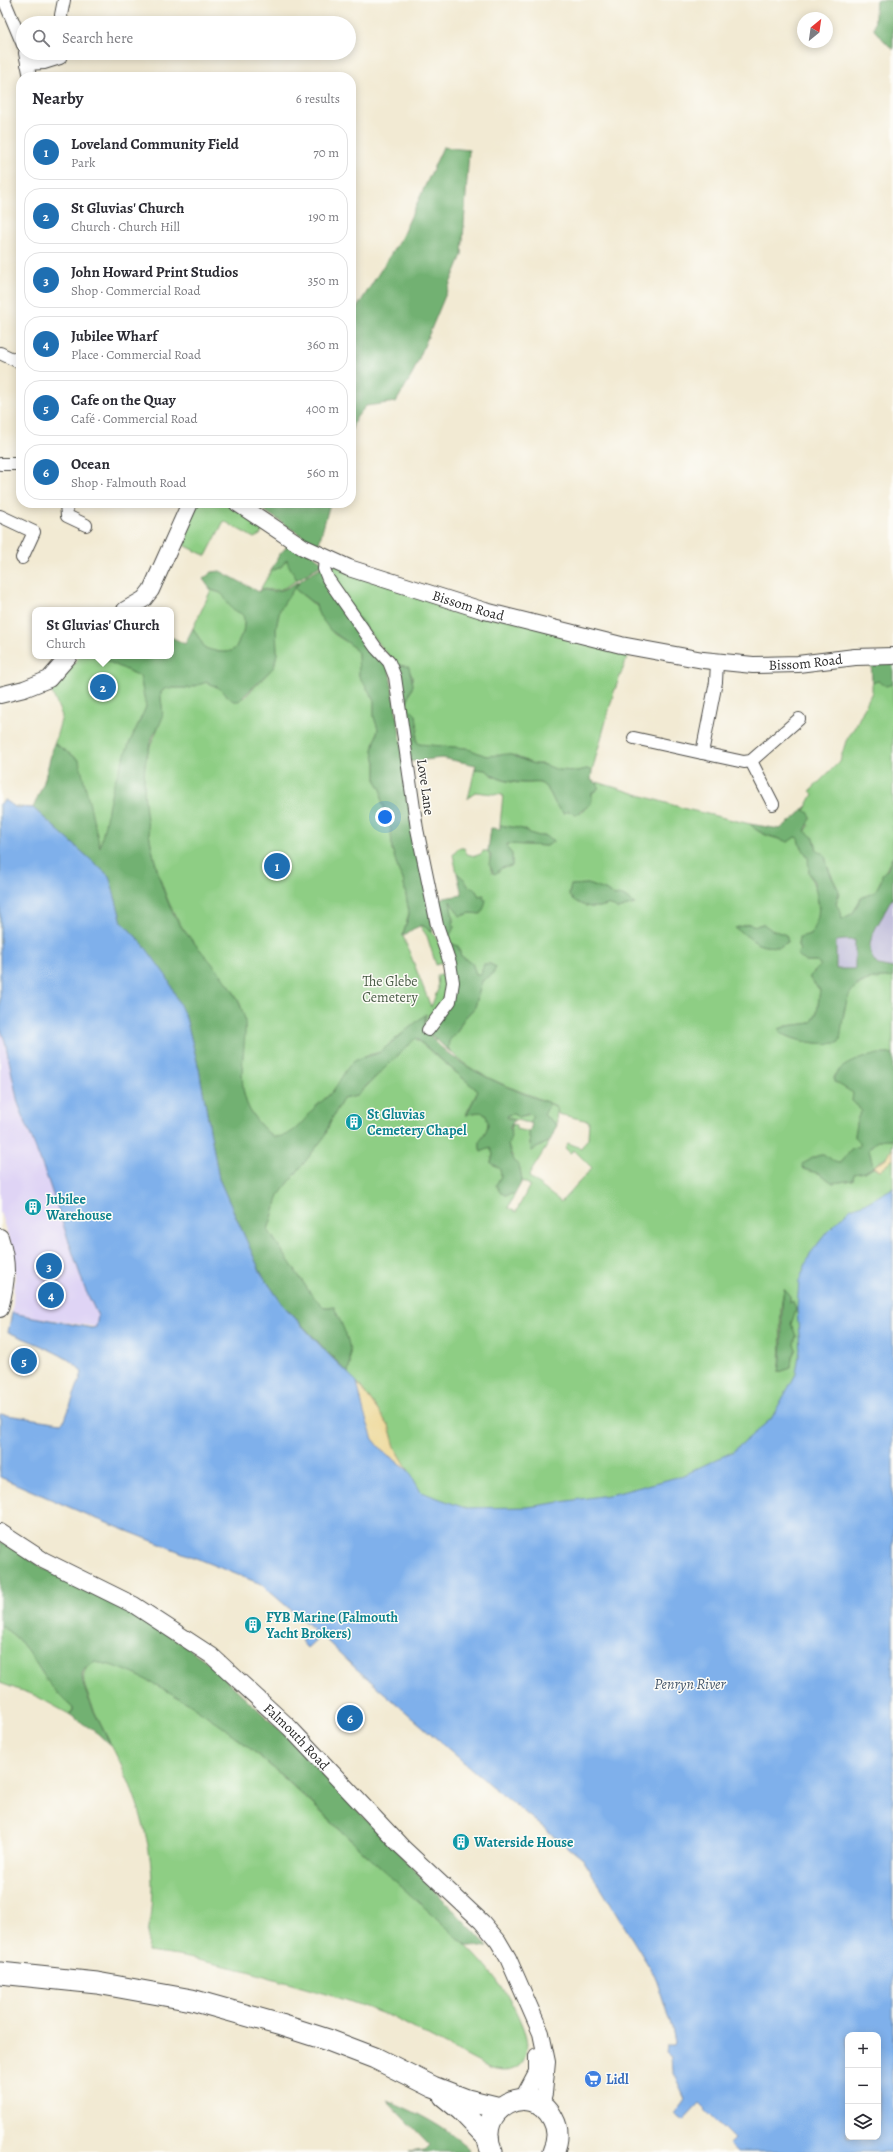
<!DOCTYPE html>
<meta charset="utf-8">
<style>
:root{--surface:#fff;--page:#f2f2f3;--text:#2b2b33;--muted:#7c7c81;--line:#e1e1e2;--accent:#1f6fb2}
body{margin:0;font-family:Alegreya,serif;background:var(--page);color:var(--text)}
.controls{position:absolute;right:12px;bottom:12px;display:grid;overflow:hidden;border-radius:8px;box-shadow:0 2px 10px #0003}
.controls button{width:36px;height:36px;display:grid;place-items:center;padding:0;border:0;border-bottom:1px solid var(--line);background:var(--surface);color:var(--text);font:20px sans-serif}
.compass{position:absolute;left:797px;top:12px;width:36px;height:36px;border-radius:50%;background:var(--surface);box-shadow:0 2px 10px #0003;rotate:29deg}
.you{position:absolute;left:385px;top:817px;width:14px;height:14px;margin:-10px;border:3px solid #fff;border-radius:50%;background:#1a73e8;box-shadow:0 0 0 6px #1a73e833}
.badge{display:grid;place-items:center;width:26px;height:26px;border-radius:50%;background:var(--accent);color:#fff;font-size:13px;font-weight:700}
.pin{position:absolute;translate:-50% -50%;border:2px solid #fff;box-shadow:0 1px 4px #0006}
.popup{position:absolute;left:32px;top:607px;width:142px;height:52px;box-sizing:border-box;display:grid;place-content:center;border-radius:8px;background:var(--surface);filter:drop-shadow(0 1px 3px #0005);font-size:13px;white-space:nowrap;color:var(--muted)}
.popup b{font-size:15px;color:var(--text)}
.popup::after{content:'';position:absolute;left:50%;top:100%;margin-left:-8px;border:8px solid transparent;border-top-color:var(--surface)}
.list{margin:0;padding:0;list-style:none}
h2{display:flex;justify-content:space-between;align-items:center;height:52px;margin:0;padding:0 16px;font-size:17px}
h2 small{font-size:13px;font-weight:400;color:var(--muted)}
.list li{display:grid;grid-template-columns:26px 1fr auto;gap:12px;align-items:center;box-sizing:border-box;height:56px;margin:0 8px 8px;padding:0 8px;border:1px solid var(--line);border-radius:16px}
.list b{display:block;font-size:15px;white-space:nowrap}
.list p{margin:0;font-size:13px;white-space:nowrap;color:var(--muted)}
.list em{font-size:13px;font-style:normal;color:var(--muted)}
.icon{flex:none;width:22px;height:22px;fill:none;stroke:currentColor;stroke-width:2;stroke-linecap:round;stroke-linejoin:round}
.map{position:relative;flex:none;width:893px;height:2152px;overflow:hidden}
.search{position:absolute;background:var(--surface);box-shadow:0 2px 10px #0003;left:16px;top:16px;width:340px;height:44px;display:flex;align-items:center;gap:10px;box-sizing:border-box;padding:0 14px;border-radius:22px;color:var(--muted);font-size:15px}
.panel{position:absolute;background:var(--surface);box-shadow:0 2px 10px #0003;left:16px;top:72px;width:340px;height:436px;border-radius:16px}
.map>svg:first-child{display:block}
.built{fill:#dfd4f5}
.industrial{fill:#c3c0db}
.green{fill:#8ece84;stroke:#5c7c58;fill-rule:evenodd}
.forest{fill:#72b172;stroke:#4e6e4e;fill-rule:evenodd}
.sand{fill:#eeda9e;stroke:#8c8264}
.water{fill:#7fb0eb;stroke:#556e8b;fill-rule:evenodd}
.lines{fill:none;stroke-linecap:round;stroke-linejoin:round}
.street-casing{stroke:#494844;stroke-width:14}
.secondary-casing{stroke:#494844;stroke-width:18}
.highway-casing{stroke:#494844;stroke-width:23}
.street{stroke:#fff;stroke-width:12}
.secondary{stroke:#fff;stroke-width:16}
.highway{stroke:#fff;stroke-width:21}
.labels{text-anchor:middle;stroke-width:3;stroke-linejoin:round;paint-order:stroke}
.street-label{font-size:14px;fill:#2b2b2b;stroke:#fdfcf7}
.park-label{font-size:14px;fill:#495c46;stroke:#fdfcf7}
.culture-label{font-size:14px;font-weight:bold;fill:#0d838f;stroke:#fdfcf7;text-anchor:start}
.shop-label{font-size:14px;font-weight:bold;fill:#366cbe;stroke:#fdfcf7;text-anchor:start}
.water-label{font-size:15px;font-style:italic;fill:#485a6e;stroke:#fdfcf7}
</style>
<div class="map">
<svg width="893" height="2152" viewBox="0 0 893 2152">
<rect width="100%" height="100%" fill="#fdfcf7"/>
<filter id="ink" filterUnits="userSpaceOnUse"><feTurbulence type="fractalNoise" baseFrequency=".025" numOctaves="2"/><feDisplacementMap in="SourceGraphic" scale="8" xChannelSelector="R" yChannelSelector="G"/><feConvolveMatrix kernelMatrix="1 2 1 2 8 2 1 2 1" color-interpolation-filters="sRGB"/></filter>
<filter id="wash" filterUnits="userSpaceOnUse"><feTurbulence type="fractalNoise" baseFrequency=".012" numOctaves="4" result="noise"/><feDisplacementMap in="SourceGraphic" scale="16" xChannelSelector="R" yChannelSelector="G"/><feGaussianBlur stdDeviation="0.9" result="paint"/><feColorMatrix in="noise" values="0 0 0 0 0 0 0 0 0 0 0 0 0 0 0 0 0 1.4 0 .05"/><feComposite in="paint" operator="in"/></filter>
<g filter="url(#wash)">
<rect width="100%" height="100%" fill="#f2ead3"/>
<path class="built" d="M0,1028l5,13 13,62 30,77 37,109 13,27 -2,11 -84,-14 3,-37 -2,-24 -13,-40z"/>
<g class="industrial">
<path d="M893,898v70l-11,-1 -4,-2 -6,-7 -2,-10 1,-12 17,-33z"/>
<rect x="836" y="940" width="19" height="29"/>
</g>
<g class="green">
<path d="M191,503h43l33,21 -7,11 -6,3 -30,-17 -18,35 -32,-16z"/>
<path d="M287,559l10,21c-13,9 -20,13 -36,8l10,-17 10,-4z"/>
<path d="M325,559l306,89 -17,44 -22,79 -5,-2 -10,2 -19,-1 -16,-6h-8l-22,-9 -26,1 -20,-8 -45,-3 -4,-3 -1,-27 -10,-10 7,-20 -1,-9 -4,-8 -12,-4 -16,-18 -51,-68z"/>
<path d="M299,581l-4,8 21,17 3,9 15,19 16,10 8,9 1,23 15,23v18l4,12 -5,21 3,13v18l5,8 2,16 2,2 -1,9 7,13 1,20 7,23 4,7 6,33 -6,24 28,71 7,-18 -1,-14h12l4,12 -28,40 1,-13 -46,38 -11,3 -19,11 -18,26 -17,16 -14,19 -15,9 -13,1c-40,-33 -29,-57 -30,-103 0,-8 1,-17 -1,-24 -5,-23 -46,-62 -60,-83 -25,-36 -43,-120 -37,-163 3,-19 15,-34 17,-51 1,-8 -2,-14 -1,-21l5,-4h23l18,-6 12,6 9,8 16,2 30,-31 3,-14 -1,-25 4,-19z"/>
<path d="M211,590l12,4c3,3 4,7 6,11 11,13 18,2 14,28 -4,4 -4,9 -7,14 -7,9 -22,4 -31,1l-12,-20z"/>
<path d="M79,656h17l44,20 6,31 -17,37 -29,104 -56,-66 18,-66 -12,-28 10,-5z"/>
<path d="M876,681l17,3v172l-18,36 -14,6 -8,15 -11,6 -6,-15 3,-11c-4,-13 -12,-23 -14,-38l-8,-5 -2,-10 -10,-8 4,-6 -4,-17 8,-15 -3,-3 30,-30 6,-20 10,-16 16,-33v-9z"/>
<path d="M475,769l11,1c10,11 29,14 44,13 4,0 8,-1 12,1 12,8 10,22 22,29l5,-2v2l2,-1 5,3 8,-4 8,-10v-8l6,-4 -1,-7 89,27 64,15c10,12 24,13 38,18l7,-5 3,1 1,5 10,16v13l8,22 2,19 -6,19c-6,6 -15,1 -15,14l2,4 -2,4 8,8h11l4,3 -11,11v3l10,11 -3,23 -6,10 -24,3 -8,3 1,3c15,10 40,13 58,11l9,-44 4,-9 16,-10 26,-3v77c-16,-1 -53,7 -59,24l1,4 19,11 -2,8 10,9 -5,9c1,7 -2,11 -2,18l5,5v4l-8,2 -12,15c-6,0 -7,-3 -12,-6 -9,-6 -18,4 -26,7l2,5 16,5 13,9 20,-3 1,-6 11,-2 8,-5 -4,-18c8,-10 12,-10 24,-10 0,18 -9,17 -20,28l7,4 13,-12v49l-6,2 -6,8 -9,16 -1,17 5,9 1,13 -1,30 -8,26 -8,17 -31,41 1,37 -4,16 -18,21 -20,12 -8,15 -10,9 -4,9 -2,14 5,22 -4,21 4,34 -5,11 -1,19 -5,9 -9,8c-2,13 0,27 -3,40 -7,24 -47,99 -79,86l-164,-123 -129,-83 -104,-53 -123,-49 -24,-23 10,-39v-30l-17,-45 1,-51 -16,-45 -68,-148 4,-42 -37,-95v-140l5,-4 10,7 18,1 76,68 13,46 21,22 24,33 19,41 13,51 20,110 42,94 22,32 65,68c8,-24 -5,-44 -14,-66h-10l-13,-13 -43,-64 11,-35 46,-59 5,-14 13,-23 14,-3 58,-58 63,53 -12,23 15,-2 5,2c0,3 2,7 2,10 -1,11 -12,15 -7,28l9,-4 3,6 -2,9 9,6 1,7 -5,9 4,7 5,3 10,-1 -7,14 8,4 14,-27 -8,-4 -2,-13 -5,-5 -7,-18 4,-21 4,1v4l14,3 -1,3 2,16 19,-10 -21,34 1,3 31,24 31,-34 -18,-18 -4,3 -5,-5 3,-5 13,5 7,-10 1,-17 -31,-7 -1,-6 -3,-3c-29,-13 -87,-30 -106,-57l1,-7 8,-9 6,-12 12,-13 7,-26 11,-7 3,-7 -6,-3h-6l-3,10h-5l-4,-11 -11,-7 -3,-10 -8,-3 -2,-4 6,-12 -4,-27 11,16 10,-3 10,1 5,-14 -3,-1v-4l-4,1 -5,-8 -7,-2 -2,-6 -8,-7 -4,-18 5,-7h6l3,6 8,2 6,-2 2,-3h5c3,4 1,14 4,22h5l4,-5 11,-2v-12l-5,-6v-4l40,2 6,-5 -7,-5h-7l-10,-3 -6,-4 -23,-4 3,-30 -28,-3 -7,7zM588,884l17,6 10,6c8,-3 13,4 19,8l-17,5 -8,-5c-13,7 -32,2 -40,-9l2,-10zM749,924l7,2 6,-2 10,6 14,5 2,7 -9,5 -14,-1 -7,-2 -22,-16zM784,1290l6,6v8l3,-3 3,9 -5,14 5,12 -2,8 2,5 -4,8 -1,11 -12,4c4,-27 -2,-56 5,-82zM358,1383l31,43 6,21 13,23c-10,-8 -22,-15 -31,-25 -11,-13 -17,-45 -19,-62z"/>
<path d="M420,926c15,-1 21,24 26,35l-10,4 -9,-29z"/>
<path d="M547,1102l9,5 1,18 -13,-10 4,-11z"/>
<path d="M513,1114l6,3 12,-3 2,5 -4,4 -22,-5 1,-3z"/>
<path d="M0,1626c24,12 34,36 49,57 7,9 15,18 24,25l-1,6h-3l-33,-18 -36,-13z"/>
<path d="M94,1662c22,2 44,13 63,23 78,41 138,104 202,163 24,22 50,45 74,67 37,33 72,65 90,113 11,27 -2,50 -32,41l-99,-52 -46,-17 -102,-30 -65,-14 -32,-4c1,-21 5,-43 5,-64 1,-33 -11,-79 -25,-110 -13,-30 -30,-57 -41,-88 -4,-13 -4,-21 8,-28z"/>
</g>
<g class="forest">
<path d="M876,0h17v50l-19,-20z"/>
<path d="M443,147l26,3 -7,105 -50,120 -16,27 -30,4 -11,13 -4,13v-115l50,-79z"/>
<path d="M253,503h77l-12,44z"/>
<path d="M292,541l32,22 -27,17 -9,-16 -1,-5 -6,8 -10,4 8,-16z"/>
<path d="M324,565l64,97 45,270 -11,-7 -9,4 -10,7c1,-8 6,-16 6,-24l-6,-33 -4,-7 -7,-23 -1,-20 -7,-13v-11h-2l-1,-16 -5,-8v-18l-3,-13 5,-21 -4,-12v-18l-15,-23 -1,-23 -8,-9 -20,-14 -11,-15 -3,-10 -21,-16 6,-9z"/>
<path d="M220,571l39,21 2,-3c16,5 24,1 38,-8l-19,28 -4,19 1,25 -3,14 -35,34h-6l-14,-13 -12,-6 -18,6h-23l-5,4c-1,9 3,17 1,27 -2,7 -7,12 -10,19 -3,8 -5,18 -7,26 -5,42 11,123 33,158 20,30 52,54 64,88 5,12 3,23 2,36 -4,40 -4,64 29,91 21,0 29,-15 41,-29 6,-6 13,-10 19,-17 6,-8 10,-18 17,-26 9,-10 19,-7 30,-13l46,-38c-2,7 -2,14 3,20 24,32 80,55 118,68l2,4 -5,9 13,10 -7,16 -19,10 -2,-18 3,-9 -3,-1 4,-7 -5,-2 -9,3 -6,-3 -5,1 -1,3 7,2 -4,7 1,10 -3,8 3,11 9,12 2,13 -7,13 -10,1 -5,-3 -4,-7 5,-9 -1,-7 -9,-6 2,-9 -3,-6 -9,4c-5,-15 6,-16 7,-28 0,-3 -2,-7 -2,-10 -4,-3 -17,-2 -20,2l12,-25 -62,-53 -60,58 -13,3 -13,23 -5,14 -46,59 -11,35 43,64 13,13h10c10,24 21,39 14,66l-65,-68 -22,-32 -42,-94 -20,-110 -13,-51 -43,-74 -21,-22 -13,-46 -76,-68 11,-26 10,-39 25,17 21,87 13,-61 16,-42 17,-37 -6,-31 -44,-20h75v-19l14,7 8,-16 12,20c9,3 24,8 31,-1 3,-5 3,-10 7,-14 4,-26 -3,-15 -14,-28 -7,-10 -4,-12 -18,-15l-8,-11 9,-7z"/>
<path d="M871,657h22v27l-7,2 -8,-5 -6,2z"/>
<path d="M396,664l13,3 4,18 -7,20 10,10 2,14 -2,11 3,4 47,4 20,8 22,-2 26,10 12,1 12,5 19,1 10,-2 5,2 -1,9 7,4v5l-6,4 -1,11 -15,11 -5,-3 -2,1v-2l-5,2c-12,-7 -10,-21 -22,-29 -4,-3 -10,-1 -15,-1 -15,-1 -30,-2 -41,-13l-11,-1 1,-4 -34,-7 -34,4z"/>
<path d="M806,806l-2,4 5,3 2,5 -6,13 9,7 3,12 8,5c2,13 7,24 14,35l-3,14 5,8 1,7 11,-6 8,-15 14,-6 6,-11 1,-7 6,-5 5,-13v42c-6,6 -7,12 -11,19 -9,15 -20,33 -4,48l15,3v9c-8,2 -17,0 -25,3 -26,7 -24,38 -28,60l-2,3c-18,2 -43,-1 -58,-11l-1,-3 8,-3 24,-3 6,-10 3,-23 -10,-11v-3l11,-11 -4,-3h-11l-9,-8 3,-4 -2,-4 1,-9 12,-3 7,-18 1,-10 -5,-24 -5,-10 -1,-15 -9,-14 -1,-5 -3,-1 -7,5c-15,-6 -27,-6 -38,-18l30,5 18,-14zM844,940h11v29h-19v-28z"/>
<path d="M500,825l23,4 6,4 10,3h7l8,5 -7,5 -40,-2v4l5,6v12l-11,2 -4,5 -3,1 -5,-10 2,-8 -3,-5 3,-23 9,1z"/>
<path d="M457,873l8,7 3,6 6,2 5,8 5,-1 -1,4 3,1 -3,11 -3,3 -9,-1 -11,3 -10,-15 4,26 -6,12 2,4 8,3 3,10 11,7 4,11h5l3,-10h6l6,3 -3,7 -11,7 -7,26 -12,13 -6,12 -8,9 -1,7 2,4 -21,-19 24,-39 -21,-94 30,-5z"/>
<path d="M588,884l17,6 10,6c9,-3 13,5 20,8l-18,5 -8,-5c-13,7 -32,2 -40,-9l2,-10z"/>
<path d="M749,924l7,2 7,-2 9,6 14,5 2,7 -9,5 -14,-1 -7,-2 -23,-16z"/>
<path d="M878,1054h15v85c-12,0 -16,0 -24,10l4,18 -8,5 -11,2 -1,6 -20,3 -13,-9 -16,-5 -2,-5c8,-3 17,-13 26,-7 5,3 6,6 12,6l12,-15 8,-2v-4l-5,-5c0,-7 3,-11 2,-18l5,-9 -10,-9 1,-8 -18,-11 -1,-4c6,-16 30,-20 44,-24z"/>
<path d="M784,1289l6,7v7l3,-2 3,9 -5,14 5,12 -2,8 2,5 -4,8 -1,11 -12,4c6,-27 0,-55 5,-83z"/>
<path d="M0,1541l40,25 115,60 50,34 77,72 206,214h-21c-37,-34 -74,-66 -110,-100 -63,-60 -124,-121 -201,-161 -19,-10 -41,-21 -62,-23 -5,3 -11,7 -12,13 0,17 22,56 30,72l-15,-14 -28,-19 4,-2v-4c-9,-7 -17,-16 -24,-25 -15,-21 -25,-45 -49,-57z"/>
<path d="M387,2100c31,13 57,26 82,49l1,3h-61l16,-2 5,-5z"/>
</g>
<g class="sand">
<path d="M893,1149v10l-13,12 -7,-4 13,-9z"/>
<path d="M357,1382l32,44 6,21 14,24c-11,-9 -23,-16 -32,-26 -13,-16 -15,-44 -20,-63z"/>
</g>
<path class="water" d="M5,800l10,7 18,1 76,68 13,46 21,22 24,33 19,41 13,51 20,110 42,94 22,32 45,49 29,28 7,31 9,26 10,12 26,20 12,21 44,16 63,-1 86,-13 67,-18 51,-24 39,-33 25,-45 4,-25 -3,-40 2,-28 11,-27 17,-22 24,-24 17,-6 25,-14v964h-156l-8,-8 5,-5 -35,-35 -16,17 -9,-7 11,-15 -13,-28 -1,-14 -5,-4 1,-8h7l1,-3 -3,-14 -17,-52 -72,-117 -93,-74 -138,-120 -31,-30 -14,13 -6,-7 12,-12 -52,-45 -169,-67 -92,-40v-63l61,9 4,-3 17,-47c-5,-15 -58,-34 -74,-41l4,-19 80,15 4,-1 2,-11 -13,-27 -37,-109 -30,-77 -13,-62 -5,-13v-224zM848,2035h30v102h-30z"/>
</g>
<g filter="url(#ink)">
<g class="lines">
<defs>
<g id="street">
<path d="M4,0l19,45"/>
<path d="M62,23l-1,-8 3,-15"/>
<path d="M25,53l5,24"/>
<path d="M27,64l17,-1 16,-5 1,-5"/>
<path d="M0,353l21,10"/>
<path d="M0,464h21"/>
<path d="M66,503l1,13 19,9"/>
<path d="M0,516l34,16 -12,26"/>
<path d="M325,558l-1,11 4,10 48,69 13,14 6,15 22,152 20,96 13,38 3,19 -3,19 -22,29"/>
<path d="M717,662l-1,20 -14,71 42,9 7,-1 48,-42"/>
<path d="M634,738l68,15"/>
<path d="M751,761l22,43"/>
</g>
<g id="secondary">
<path id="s1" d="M237,503l66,44 46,21 136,43 136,34 82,15 50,5 45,-1 57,-7 38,-1"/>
<path d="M125,610l19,-11 7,-9 39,-87"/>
<path d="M0,695l24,-6 25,-10 20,-23"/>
<path d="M0,1237c9,28 7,44 0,72"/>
<path id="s2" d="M0,1532l43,28 91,45 78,51 78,72 112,119 80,75 16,19 10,17 33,75 6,29 -3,31 -3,12"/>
<path d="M522,2100l15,-28v-16"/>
</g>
<g id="highway">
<path d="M0,1973l97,10 95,17 89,25 47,15 47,18 58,29 34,13 33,8"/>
<path d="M444,2096l17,14 27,28"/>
<path d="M492,2152c-20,-44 40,-74 61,-33 6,11 5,22 0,33"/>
</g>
</defs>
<use href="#street" class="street-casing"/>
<use href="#secondary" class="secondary-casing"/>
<use href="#highway" class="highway-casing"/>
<use href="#street" class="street"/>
<use href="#secondary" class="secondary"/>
<use href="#highway" class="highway"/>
</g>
</g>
<defs>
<symbol id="building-disc" viewBox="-11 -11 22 22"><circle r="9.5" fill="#0f9aa8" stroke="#fdfcf7"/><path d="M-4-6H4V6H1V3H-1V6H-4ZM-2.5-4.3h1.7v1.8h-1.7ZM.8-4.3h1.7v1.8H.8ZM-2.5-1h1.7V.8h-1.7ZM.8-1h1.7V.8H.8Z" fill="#fff"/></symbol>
<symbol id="supermarket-disc" viewBox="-11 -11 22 22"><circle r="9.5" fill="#3f7fe0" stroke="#fdfcf7"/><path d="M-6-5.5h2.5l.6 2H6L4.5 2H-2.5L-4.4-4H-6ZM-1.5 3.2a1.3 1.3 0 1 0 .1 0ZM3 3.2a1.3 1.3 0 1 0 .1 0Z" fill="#fff"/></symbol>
</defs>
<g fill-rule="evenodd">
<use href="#building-disc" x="344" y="1112" width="20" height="20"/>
<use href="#building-disc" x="23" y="1197" width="20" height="20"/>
<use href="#building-disc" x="243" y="1615" width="20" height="20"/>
<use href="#building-disc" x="451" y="1832" width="20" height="20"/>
<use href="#supermarket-disc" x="583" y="2069" width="20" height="20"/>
</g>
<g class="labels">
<g class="street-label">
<text dy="5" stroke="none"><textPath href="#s1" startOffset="255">Bissom Road</textPath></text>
<text dy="5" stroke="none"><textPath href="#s1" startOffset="599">Bissom Road</textPath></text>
<text transform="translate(426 787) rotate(82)" y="5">Love Lane</text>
<text dy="5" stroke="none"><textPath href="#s2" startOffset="363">Falmouth Road</textPath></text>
</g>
<g class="park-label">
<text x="390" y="986">The Glebe<tspan x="390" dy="16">Cemetery</tspan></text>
</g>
<g class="culture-label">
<text x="367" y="1119">St Gluvias<tspan x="367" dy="16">Cemetery Chapel</tspan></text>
<text x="46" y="1204">Jubilee<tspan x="46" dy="16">Warehouse</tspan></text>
<text x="266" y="1622">FYB Marine (Falmouth<tspan x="266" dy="16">Yacht Brokers)</tspan></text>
<text x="474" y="1847">Waterside House</text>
</g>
<g class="shop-label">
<text x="606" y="2084">Lidl</text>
</g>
<g class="water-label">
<text x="690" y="1689">Penryn River</text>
</g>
</g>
</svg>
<div class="controls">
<button>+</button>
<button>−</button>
<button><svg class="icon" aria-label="layers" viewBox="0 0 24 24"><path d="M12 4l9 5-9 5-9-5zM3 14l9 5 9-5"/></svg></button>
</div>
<svg class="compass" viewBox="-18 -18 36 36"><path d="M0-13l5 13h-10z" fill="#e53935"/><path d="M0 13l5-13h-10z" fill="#7c7c81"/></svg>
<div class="you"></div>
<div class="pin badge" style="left:277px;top:866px">1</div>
<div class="pin badge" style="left:103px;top:687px">2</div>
<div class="popup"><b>St Gluvias' Church</b>Church</div>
<div class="pin badge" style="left:49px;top:1266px">3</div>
<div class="pin badge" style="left:51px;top:1295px">4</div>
<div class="pin badge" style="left:24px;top:1361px">5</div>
<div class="pin badge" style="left:350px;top:1718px">6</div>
<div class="search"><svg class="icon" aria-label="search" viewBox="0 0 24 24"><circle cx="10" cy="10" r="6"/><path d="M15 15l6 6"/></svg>Search here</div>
<section class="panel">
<h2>Nearby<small>6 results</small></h2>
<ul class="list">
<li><span class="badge">1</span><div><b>Loveland Community Field</b><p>Park</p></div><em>70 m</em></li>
<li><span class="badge">2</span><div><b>St Gluvias' Church</b><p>Church · Church Hill</p></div><em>190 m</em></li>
<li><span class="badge">3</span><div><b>John Howard Print Studios</b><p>Shop · Commercial Road</p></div><em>350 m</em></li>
<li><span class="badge">4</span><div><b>Jubilee Wharf</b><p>Place · Commercial Road</p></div><em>360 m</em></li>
<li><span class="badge">5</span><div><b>Cafe on the Quay</b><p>Café · Commercial Road</p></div><em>400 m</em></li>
<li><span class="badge">6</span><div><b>Ocean</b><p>Shop · Falmouth Road</p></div><em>560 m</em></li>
</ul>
</section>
</div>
